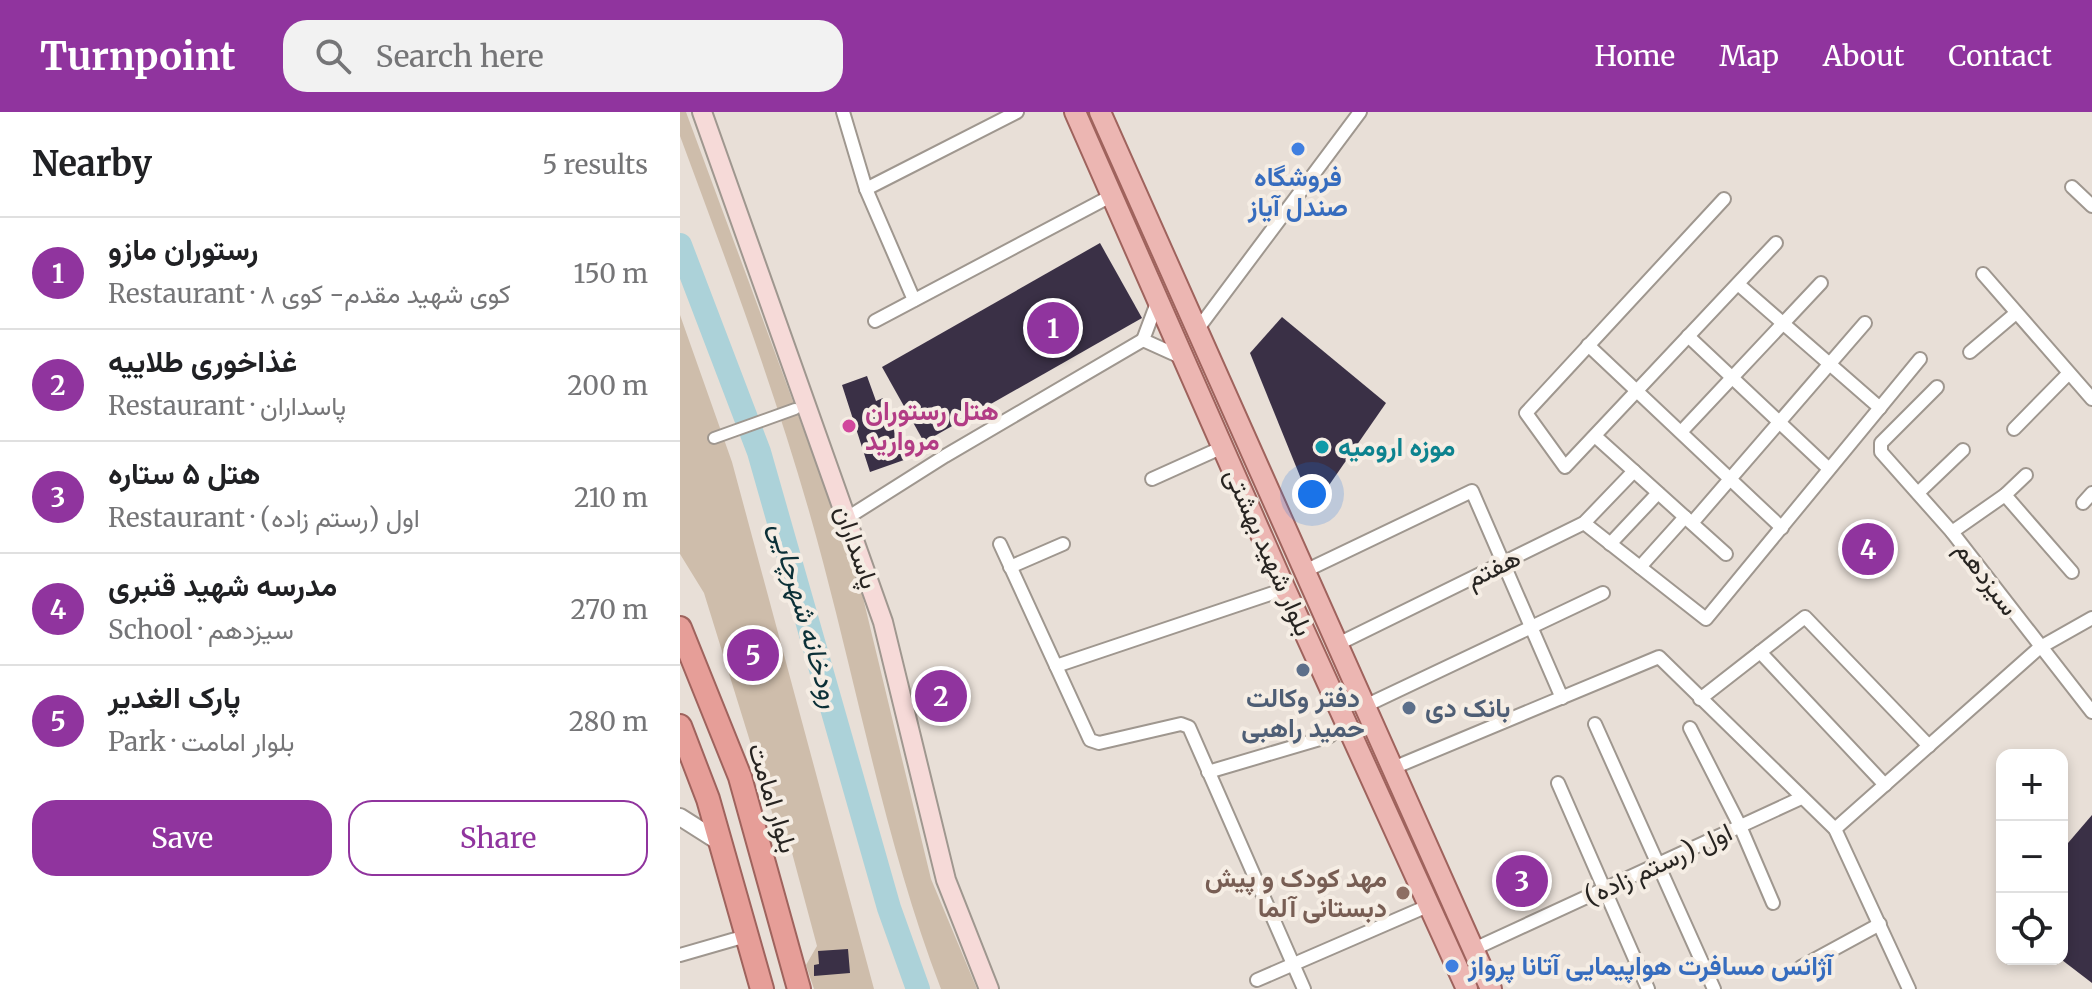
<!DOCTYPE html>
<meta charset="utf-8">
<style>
:root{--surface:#fff;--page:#f2f2f2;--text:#202124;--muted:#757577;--line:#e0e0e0;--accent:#90349e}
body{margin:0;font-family:Merriweather,Vazirmatn,serif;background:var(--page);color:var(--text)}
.controls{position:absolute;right:24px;bottom:24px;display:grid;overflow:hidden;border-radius:16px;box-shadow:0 4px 12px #0003}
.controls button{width:72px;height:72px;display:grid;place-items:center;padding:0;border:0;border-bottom:2px solid var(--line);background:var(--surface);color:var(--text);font:40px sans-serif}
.you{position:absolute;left:632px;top:382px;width:28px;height:28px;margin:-20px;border:6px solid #fff;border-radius:50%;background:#1a73e8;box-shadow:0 0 0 12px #1a73e833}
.badge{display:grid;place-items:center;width:52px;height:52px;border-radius:50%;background:var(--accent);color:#fff;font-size:26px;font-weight:700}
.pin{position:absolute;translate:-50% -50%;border:4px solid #fff;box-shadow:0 2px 8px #0006}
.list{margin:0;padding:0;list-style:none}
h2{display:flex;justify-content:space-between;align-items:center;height:104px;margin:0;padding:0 32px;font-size:34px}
h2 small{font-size:26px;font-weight:400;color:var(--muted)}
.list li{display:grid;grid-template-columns:52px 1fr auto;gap:24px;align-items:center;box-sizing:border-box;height:112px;padding:0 32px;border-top:2px solid var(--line)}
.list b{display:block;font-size:30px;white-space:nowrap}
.list p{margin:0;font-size:26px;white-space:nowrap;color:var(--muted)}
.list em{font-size:26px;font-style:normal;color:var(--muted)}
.actions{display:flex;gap:16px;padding:24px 32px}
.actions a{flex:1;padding:18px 0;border:2px solid var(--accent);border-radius:24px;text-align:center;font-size:28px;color:var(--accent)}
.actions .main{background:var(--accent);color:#fff}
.icon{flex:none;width:44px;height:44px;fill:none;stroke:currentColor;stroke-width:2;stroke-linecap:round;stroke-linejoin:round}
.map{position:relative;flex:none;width:1412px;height:877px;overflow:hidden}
header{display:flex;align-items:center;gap:48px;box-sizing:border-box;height:112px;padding:0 40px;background:var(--accent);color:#fff}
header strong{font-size:38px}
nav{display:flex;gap:44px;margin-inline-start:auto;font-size:28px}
.search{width:560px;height:72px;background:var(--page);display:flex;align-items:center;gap:20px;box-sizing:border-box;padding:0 28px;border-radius:24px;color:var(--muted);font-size:30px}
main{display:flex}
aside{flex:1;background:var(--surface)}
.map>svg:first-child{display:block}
.green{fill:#cebdab}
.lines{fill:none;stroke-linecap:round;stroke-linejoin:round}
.river{stroke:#acd2d9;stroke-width:24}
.building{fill:#3a3046}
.pedestrian-casing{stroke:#9f978f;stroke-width:14}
.minor-casing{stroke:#9f978f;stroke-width:16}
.tertiary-casing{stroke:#9f978f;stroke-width:20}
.secondary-casing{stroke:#9f978f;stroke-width:22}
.primary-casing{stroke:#9f635d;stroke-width:24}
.trunk-casing{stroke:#9f635d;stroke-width:26}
.pedestrian{stroke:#fff;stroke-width:10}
.minor{stroke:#fff;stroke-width:12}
.tertiary{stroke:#fff;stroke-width:16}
.secondary{stroke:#f6dad8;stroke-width:18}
.primary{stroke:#ecb6b2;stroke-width:20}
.trunk{stroke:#e69e98;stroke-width:22}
.shop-dot{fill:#3f7fe0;stroke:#f5ede4;stroke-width:3}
.hotel-dot{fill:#d1479c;stroke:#f5ede4;stroke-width:3}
.culture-dot{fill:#0f9aa8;stroke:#f5ede4;stroke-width:3}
.service-dot{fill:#5c6f8a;stroke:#f5ede4;stroke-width:3}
.education-dot{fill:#8d6e63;stroke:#f5ede4;stroke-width:3}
.labels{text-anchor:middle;stroke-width:8;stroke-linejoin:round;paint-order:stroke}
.shop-label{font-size:26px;font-weight:bold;fill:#366cbe;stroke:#f5ede4}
.hotel-label{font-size:26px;font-weight:bold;fill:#b23c85;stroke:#f5ede4;text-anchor:start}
.culture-label{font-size:26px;font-weight:bold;fill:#0d838f;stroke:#f5ede4;text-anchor:start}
.street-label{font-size:26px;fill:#272421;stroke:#f5ede4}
.service-label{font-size:26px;font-weight:bold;fill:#4e5e75;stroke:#f5ede4}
.education-label{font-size:26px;font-weight:bold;fill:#785e54;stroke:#f5ede4;text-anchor:end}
.water-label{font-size:28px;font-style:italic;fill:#0b3037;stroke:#f5ede4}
</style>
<header>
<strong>Turnpoint</strong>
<div class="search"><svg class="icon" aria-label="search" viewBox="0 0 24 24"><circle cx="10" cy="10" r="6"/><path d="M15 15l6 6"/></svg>Search here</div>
<nav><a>Home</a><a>Map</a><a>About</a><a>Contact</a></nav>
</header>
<main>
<aside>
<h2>Nearby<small>5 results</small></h2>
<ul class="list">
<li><span class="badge">1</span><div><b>رستوران مازو</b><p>Restaurant · کوی شهید مقدم- کوی ۸</p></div><em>150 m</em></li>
<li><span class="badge">2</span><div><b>غذاخوری طلاییه</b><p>Restaurant · پاسداران</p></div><em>200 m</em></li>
<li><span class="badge">3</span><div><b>هتل ۵ ستاره</b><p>Restaurant · اول (رستم زاده)</p></div><em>210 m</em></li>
<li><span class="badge">4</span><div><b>مدرسه شهید قنبری</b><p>School · سیزدهم</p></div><em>270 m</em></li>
<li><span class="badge">5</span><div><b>پارک الغدیر</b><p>Park · بلوار امامت</p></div><em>280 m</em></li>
</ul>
<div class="actions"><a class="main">Save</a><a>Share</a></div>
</aside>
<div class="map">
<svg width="1412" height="877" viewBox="0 0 1412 877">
<rect width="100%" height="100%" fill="#e8dfd7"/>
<g class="green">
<path d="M0,0h6l172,465 73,302 46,110h-36c-53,-138 -80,-284 -118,-427 -38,-145 -91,-286 -143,-426z"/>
<path d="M0,203l52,147 142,527h-60l-8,-24 11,-19 -26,-97 -11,-11 -76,-245 -24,-39z"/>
</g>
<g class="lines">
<path class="river" d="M0,133l79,207 130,456 29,81"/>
</g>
<g class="building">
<path d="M420,131l42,75 -218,124 -42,-75z"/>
<path d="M602,205l104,86 -61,88 -15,10 -60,-148z"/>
<path d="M187,264l9,25 7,-3 21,62 -34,12 -28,-87z"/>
<path d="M1412,703v168l-30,-23v-110z"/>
<path d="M168,837l2,24 -36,3v-11l5,-1 -1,-13z"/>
</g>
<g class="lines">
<defs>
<path id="pedestrian" d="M34,326l81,-29"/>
<g id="minor">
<path d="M163,0l23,77 48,111"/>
<path d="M1392,75l20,19"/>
<path d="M186,77l151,-77"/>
<path d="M1044,87l-198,214 39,54 211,-224"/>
<path d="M1303,162l109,125"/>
<path d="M1058,172l142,124"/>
<path d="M478,188l-15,40 42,19"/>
<path d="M195,209l236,-125"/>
<path d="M517,218l163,-218"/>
<path d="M1008,224l141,133"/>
<path d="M908,233l194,183"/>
<path d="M1290,240l46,-39"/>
<path d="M1257,275l-56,56v9l71,80 140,180"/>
<path d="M1334,317l54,-55"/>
<path d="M1001,320l140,-149"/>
<path d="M915,324l131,118"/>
<path d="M472,367l71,-32"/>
<path d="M1238,381l45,-43"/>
<path d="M1325,383l67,77"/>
<path d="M1403,391l9,-10"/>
<path d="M167,406l98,-62 198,-116"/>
<path d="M904,411l122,96 214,-260"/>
<path d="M1012,411l173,-200"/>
<path d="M1272,420l53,-37 21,-20"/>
<path d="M320,432l90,196 9,3 82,-19 8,3 115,262"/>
<path d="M930,432l48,-51"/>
<path d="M330,455l53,-23"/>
<path d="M960,455l45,-50"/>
<path d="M625,459l167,-80 90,207"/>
<path d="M658,532l246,-121 50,-52"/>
<path d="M1080,540l125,133"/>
<path d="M376,554l229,-77"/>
<path d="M1020,587l105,-82 124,129"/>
<path d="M685,594l238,-113"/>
<path d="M915,612l119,265"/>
<path d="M1010,616l50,98 33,77"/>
<path d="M713,656l266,-111 176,172 74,160"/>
<path d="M528,660l122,-36"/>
<path d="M878,671l90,206"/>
<path d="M1155,717l204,-181 53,-30"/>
<path d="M794,837l325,-150"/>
<path d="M0,843l66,-19"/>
<path d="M1121,855l79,-43"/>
<path d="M577,868l173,-75"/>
</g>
<path id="tertiary" d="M0,705l41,26"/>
<path id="secondary" d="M22,0l181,510 63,258 43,109"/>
<g id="primary">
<path d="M395,0l210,477 182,400"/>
<path d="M420,0l391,877"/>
</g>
<g id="trunk">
<path d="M0,516l60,149 59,212"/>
<path d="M0,614l28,73 54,190"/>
</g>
</defs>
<use href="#pedestrian" class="pedestrian-casing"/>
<use href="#minor" class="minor-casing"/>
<use href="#tertiary" class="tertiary-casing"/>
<use href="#secondary" class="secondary-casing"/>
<use href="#primary" class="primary-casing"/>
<use href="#trunk" class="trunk-casing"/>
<use href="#pedestrian" class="pedestrian"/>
<use href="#minor" class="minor"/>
<use href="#tertiary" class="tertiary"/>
<use href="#secondary" class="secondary"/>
<use href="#primary" class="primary"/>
<use href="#trunk" class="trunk"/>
</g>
<g class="shop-dot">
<circle cx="618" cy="37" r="8"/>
<circle cx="772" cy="854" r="8"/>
</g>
<circle class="hotel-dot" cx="169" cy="314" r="8"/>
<circle class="culture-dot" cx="642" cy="335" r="8"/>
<g class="service-dot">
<circle cx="623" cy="558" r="8"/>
<circle cx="729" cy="596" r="8"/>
</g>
<circle class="education-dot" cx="723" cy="781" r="8"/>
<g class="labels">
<g class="shop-label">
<text x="618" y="74">فروشگاه<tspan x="618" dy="30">صندل آیاز</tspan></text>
<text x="788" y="863" text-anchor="start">آژانس مسافرت هواپیمایی آتانا پرواز</text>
</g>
<g class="hotel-label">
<text x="185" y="308">هتل رستوران<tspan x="185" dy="30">مروارید</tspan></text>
</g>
<g class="culture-label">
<text x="658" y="344">موزه ارومیه</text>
</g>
<g class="street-label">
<text transform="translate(177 435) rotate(71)" y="9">پاسداران</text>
<text transform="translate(589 440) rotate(66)" y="9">بلوار شهید بهشتی</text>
<text transform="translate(813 456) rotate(-26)" y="9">هفتم</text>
<text transform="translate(1307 466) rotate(53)" y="9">سیزدهم</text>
<text transform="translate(93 686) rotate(73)" y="9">بلوار امامت</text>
<text transform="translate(978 752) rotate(-25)" y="9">اول (رستم زاده)</text>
</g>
<g class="service-label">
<text x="623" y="595">دفتر وکالت<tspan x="623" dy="30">حمید راهبی</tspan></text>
<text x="745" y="605" text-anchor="start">بانک دی</text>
</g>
<g class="education-label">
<text x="707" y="775">مهد کودک و پیش<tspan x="707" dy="30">دبستانی آلما</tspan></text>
</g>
<g class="water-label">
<text transform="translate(126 503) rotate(74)" y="10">رودخانه شهرچایی</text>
</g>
</g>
</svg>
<div class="controls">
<button>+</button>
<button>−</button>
<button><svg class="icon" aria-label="locate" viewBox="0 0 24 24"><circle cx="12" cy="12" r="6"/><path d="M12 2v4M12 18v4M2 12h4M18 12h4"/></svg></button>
</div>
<div class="you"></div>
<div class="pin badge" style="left:373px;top:216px">1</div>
<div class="pin badge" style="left:261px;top:584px">2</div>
<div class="pin badge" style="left:842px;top:769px">3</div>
<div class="pin badge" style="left:1188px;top:437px">4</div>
<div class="pin badge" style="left:73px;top:543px">5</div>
</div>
</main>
